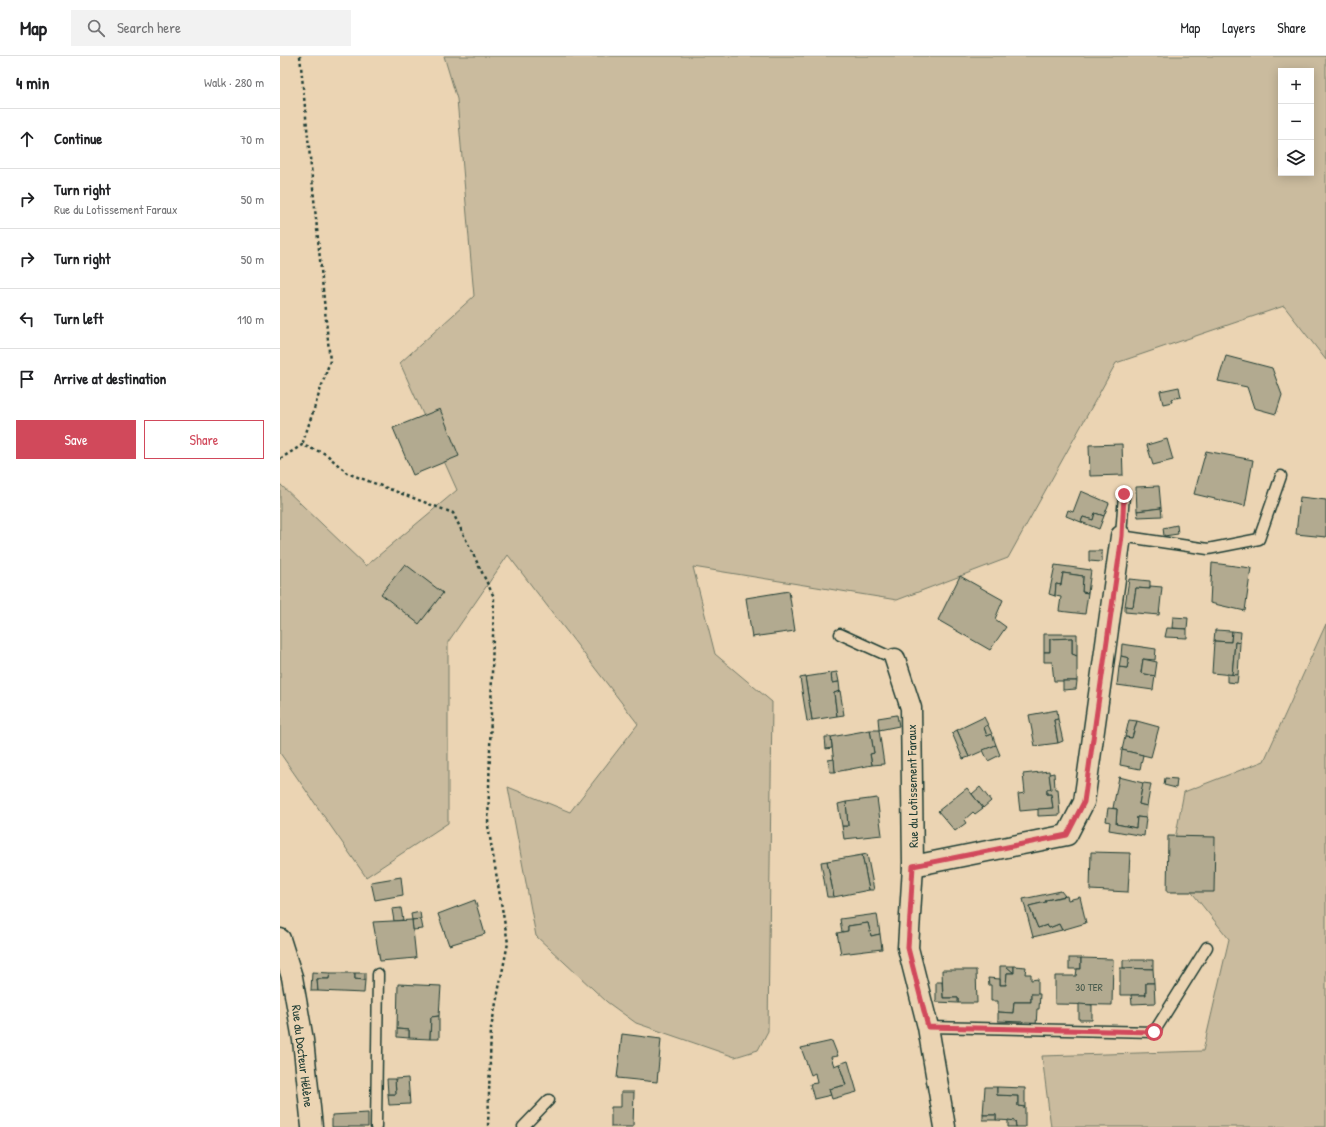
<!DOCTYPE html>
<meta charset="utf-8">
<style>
:root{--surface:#fff;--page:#f2f2f2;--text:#202124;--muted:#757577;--line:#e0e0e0;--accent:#d1495b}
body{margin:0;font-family:"Patrick Hand",sans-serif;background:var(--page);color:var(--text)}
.controls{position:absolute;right:12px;top:12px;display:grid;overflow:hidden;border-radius:0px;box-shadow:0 2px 10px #0003}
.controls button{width:36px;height:36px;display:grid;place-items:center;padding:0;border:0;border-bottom:1px solid var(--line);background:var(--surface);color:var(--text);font:20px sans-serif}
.stop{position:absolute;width:12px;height:12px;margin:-9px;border:3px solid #d1495b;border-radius:50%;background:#fff}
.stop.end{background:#d1495b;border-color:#fff;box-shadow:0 1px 4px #0008}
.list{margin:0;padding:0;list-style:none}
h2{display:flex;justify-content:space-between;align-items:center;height:52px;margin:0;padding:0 16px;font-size:17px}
h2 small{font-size:13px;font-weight:400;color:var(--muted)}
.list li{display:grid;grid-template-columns:26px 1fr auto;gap:12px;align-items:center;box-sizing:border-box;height:60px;padding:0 16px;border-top:1px solid var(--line)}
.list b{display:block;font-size:15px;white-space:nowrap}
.list p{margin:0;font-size:13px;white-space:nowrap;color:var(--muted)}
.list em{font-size:13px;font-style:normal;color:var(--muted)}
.actions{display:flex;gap:8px;padding:12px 16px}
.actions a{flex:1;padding:9px 0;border:1px solid var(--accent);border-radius:0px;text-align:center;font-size:14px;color:var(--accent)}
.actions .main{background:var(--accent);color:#fff}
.icon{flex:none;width:22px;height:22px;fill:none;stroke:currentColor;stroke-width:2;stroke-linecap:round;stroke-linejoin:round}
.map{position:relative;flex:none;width:1046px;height:1071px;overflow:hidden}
header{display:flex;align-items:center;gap:24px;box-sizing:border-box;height:56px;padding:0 20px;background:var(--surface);border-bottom:1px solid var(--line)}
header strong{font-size:19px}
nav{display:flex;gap:22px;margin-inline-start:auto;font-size:14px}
.search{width:280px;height:36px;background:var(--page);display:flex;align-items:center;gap:10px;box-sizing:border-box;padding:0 14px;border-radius:0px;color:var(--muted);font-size:15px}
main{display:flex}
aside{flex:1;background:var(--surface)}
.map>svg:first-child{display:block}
.green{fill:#cabb9e;stroke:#747c69;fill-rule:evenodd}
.building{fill:#b2aa90;stroke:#1f3d34}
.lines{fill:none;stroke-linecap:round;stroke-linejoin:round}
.lane-casing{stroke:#1f3d34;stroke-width:13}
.street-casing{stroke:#1f3d34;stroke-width:23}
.path{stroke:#1f3d34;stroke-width:2.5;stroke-dasharray:3 3;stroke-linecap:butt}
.lane{stroke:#ebd4b3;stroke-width:10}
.street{stroke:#ebd4b3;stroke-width:20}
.route{stroke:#d1495b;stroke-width:5}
.labels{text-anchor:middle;stroke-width:4;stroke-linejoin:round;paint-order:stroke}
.number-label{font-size:11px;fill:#44584b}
.street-label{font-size:13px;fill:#1f3d34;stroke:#ebd4b3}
</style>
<header>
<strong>Map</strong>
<div class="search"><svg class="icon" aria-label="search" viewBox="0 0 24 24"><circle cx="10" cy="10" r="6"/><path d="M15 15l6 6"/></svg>Search here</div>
<nav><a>Map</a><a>Layers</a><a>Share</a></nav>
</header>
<main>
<aside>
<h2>4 min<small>Walk · 280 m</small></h2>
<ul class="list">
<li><svg class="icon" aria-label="ahead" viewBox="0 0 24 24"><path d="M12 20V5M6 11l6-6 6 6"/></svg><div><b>Continue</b></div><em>70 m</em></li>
<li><svg class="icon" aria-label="right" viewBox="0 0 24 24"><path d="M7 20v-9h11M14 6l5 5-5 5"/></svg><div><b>Turn right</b><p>Rue du Lotissement Faraux</p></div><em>50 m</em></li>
<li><svg class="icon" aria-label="right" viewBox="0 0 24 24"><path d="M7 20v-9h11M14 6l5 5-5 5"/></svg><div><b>Turn right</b></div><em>50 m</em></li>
<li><svg class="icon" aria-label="left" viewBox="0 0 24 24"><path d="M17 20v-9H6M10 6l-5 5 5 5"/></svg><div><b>Turn left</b></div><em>110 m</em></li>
<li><svg class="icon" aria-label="arrive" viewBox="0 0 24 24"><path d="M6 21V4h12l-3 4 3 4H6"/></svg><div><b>Arrive at destination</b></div></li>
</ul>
<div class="actions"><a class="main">Save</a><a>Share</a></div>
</aside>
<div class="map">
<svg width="1046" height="1071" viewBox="0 0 1046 1071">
<rect width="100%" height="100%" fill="#ebd4b3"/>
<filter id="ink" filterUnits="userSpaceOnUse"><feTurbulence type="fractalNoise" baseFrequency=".025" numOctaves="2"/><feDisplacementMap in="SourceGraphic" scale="8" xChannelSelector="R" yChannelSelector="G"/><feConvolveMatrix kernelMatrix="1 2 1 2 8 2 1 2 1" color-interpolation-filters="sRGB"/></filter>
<g filter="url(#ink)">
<g class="green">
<path d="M164,0h882v304l-42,-54 -168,57 -108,195 -111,42 -204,-33 22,87 57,48 -4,329 -10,19 -23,7 -99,-34 -29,-21 -71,-66 -28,-149 62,25 68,-88 -130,-169 -60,87v181l-82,54 -86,-124v-269l86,82 91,-76 -57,-127 74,-67 -17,-197zM1001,15h30v102h-30z"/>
<path d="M1046,568v503h-275l-9,-71 161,-5 26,-112 -59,-74 14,-73 80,-31z"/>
</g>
<g class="building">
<path d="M946,300l46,12 10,27 -6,19 -22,-6 -7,-21 -29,-6z"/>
<path d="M899,331l2,10 -10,2 1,3 -9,2 -3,-13z"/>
<path d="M160,353l19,47 -46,19 -20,-47z"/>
<path d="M887,383l6,21 -20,5 -6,-20z"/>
<path d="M842,388l1,31 -33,1 -1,-31z"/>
<path d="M926,395l47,9 -8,46 -51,-12z"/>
<path d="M879,430l2,22 -24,3 -1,-24z"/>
<path d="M801,435l28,12 -5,13 -9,-3 -2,7 -10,-3 -2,5 -15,-6 2,-6 5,2z"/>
<path d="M1020,441l26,3v37l-30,-3z"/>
<path d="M881,452l1,8 -24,1 -1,-6z"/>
<path d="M815,457l9,3 -5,13 -18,-7 2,-5 10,3z"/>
<path d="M897,469l1,9 -14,2 -1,-8z"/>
<path d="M809,495h13v11l-13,-1z"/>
<path d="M932,507l39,5 -6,43 -35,-8z"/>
<path d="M125,508l38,29 -24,31 -38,-30z"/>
<path d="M775,509l36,5 -3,23 -6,-1 1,-16 -20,-3 -2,12 -5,-1 -1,12 -6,-2z"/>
<path d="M783,517l20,3 -1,16 6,1 -3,21 -26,-3 2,-14 -6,-1 1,-12 5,1z"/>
<path d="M680,520l43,24 -8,19 11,8 -16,23 -52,-30z"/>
<path d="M849,523l21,2v8l-14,-1 -3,19 -8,-1z"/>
<path d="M870,530l12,1 -3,28 -34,-3v-6l8,1 3,-19 14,1z"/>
<path d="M509,535l6,40 -43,6 -6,-39z"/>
<path d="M893,561l15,1 -1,11 -15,-1z"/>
<path d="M887,572l20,1v9l-22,-1z"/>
<path d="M935,574l17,1 -1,11 -17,-1z"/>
<path d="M952,575l9,1 -1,11 -5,-1 -3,33 -20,-2 2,-32 17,1z"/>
<path d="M764,578h33v22l-5,-2v-16l-22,1v13h-6z"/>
<path d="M792,582v16l5,2v25h-23l-2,-19h-8v-10h6v-13z"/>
<path d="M955,586l5,1 -2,32h-6z"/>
<path d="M842,588l34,5 -1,11 -12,-1 -2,14 14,3 -2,14 -36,-5 2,-18 8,1 2,-10 -8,-2z"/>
<path d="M841,600l8,2 -2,10 -8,-1z"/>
<path d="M863,603l14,3 -2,14 -14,-3z"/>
<path d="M557,616l2,10 -7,1 -1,-10z"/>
<path d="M551,617l1,10 7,-1 1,9 -6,2 3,23 -25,4 -7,-43z"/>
<path d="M947,618l11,1 -1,8 -10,-1z"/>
<path d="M525,621l7,43 -5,1 -7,-43z"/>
<path d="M783,625h14l-1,8 -13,1z"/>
<path d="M560,635l4,24 -7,1 -3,-23z"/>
<path d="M777,654l1,9 -4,1 4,23 -23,3 -6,-31z"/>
<path d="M617,659l2,11 -20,4 -1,-12z"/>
<path d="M704,661l4,8 -4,2 3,9 5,-2 4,11 -27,12 -12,-27z"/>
<path d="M778,663l5,22 -5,2 -4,-23z"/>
<path d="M849,664l8,1 -5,17 -7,-1z"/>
<path d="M857,665l22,6 -8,30 -29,-7 3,-13 7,1z"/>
<path d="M708,669l4,9 -5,2 -3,-9z"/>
<path d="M590,674h9l5,34 -12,1 -2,-11 4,-1z"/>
<path d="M590,674l4,23 -4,1 2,11 -37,7 -4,-35z"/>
<path d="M677,674l12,27 -6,2 -11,-26z"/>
<path d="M545,681h6l1,11 -6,1z"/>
<path d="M716,689l4,10 -12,6 -5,-11z"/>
<path d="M842,694l21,5 -3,14 -20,-4z"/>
<path d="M554,703l1,13h-5l-2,-12z"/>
<path d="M769,715l2,18h-4v5h4l2,14 -33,3 -2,-17 7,-1 -2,-19z"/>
<path d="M774,717l1,16h3l2,26 -22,1v-7l15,-1 -2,-14h-4v-5h4l-2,-15z"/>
<path d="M839,721l24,6 -4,21 8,2 -1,12 -9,-1 -1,11 -20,-4 1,-15 -4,-1z"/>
<path d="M885,722l12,1 -1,9 -12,-3z"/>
<path d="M863,727l8,1 -4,22 -8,-2z"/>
<path d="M700,731l11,14 -8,7 -11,-14z"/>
<path d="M687,732l16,20 -8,6 -2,-2 -9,8 2,3 -11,8 -17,-20z"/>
<path d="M597,742l5,37 -38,4 -2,-13h6l-2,-24z"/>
<path d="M566,746l2,24h-6l-4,-22z"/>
<path d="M828,752l9,1 -1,15 20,4 1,-11 9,1 -2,18 -35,-6 1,-8 -4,-1z"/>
<path d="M888,780l47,1 -1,55h-47z"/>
<path d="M811,796l39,1 -2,39 -38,-2z"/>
<path d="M587,798l7,36h-5l-7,-35z"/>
<path d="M582,799l7,35 -35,7 -7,-36z"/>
<path d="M547,805l7,36h-7l-6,-35z"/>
<path d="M121,821l2,18 -28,5 -4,-18z"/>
<path d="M781,835l4,5 -19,4v2l-17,4 9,22 9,-3 2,3 10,-4 3,6 -29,7 -10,-38z"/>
<path d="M787,840l1,4 12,-3 6,26 -24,7 -3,-6 -10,4 -2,-3 -9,3 -9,-22 17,-4v-2z"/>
<path d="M195,844l10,34 -36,11 -11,-31z"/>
<path d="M121,852l2,12 -9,1 -2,-12z"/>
<path d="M140,856l1,7 -9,1 -1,-6z"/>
<path d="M597,858l3,20 -9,2 -3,-13 -20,3v5l-6,1 -2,-13z"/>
<path d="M141,863l2,10 -10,1 -1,-10z"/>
<path d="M132,864l4,38 -36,3 -7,-39z"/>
<path d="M588,867l3,13 9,-2 2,15 -41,5 -4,-21 11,-2v-5z"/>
<rect x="789" y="902" width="12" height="11"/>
<path d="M801,902l32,1 -1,46 -57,-1v-28h21l1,-7h4z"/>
<path d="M843,904h30v9l-30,-1z"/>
<path d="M720,910h6l8,7h-7l-1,12h-6z"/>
<path d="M726,910h8v7z"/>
<path d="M734,910l12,1 -1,7h6v6l7,-1v16l-7,-1v8h-17l-1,11 -15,-1v-11h-7v-16h-2l-1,-7 12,1v6h6l1,-12h7z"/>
<path d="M840,912l33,1 1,14h-8v12h-26z"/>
<path d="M662,914h34l1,33h-19v-5h-15z"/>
<path d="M32,916l18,1 -1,6h-12l1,12h-7z"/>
<path d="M50,917h25v6l10,1 -1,13 -46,-2 -1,-12h12z"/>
<path d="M75,917h10v7l-10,-1z"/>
<path d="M656,926h6l1,16h15v5l-22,-1z"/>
<path d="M866,927h8l1,20 -23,1 -1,-9h15z"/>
<path d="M118,928l43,2 -2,30 -8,1 -1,22 -21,-1v-8l-12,-1z"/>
<path d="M751,938h9l-1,15h-2l-1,17h-13l-1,-4 -24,-1v-9l15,1 1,-11h17z"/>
<path d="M799,948l13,1v15h-13z"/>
<path d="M159,960v23h-9l1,-22z"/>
<path d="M117,973l12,1v8l-12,-1z"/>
<path d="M342,978l39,5 -4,43 -40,-4z"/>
<path d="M552,985l6,15 -7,1 3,9 5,-2 7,21 -17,4 2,6 -17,4 -4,-15 7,-1 -2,-10 -4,2 -10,-27z"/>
<path d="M568,1005l9,31 -25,7 -3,-10 17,-4 -7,-21z"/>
<path d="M128,1022l2,26 -21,1 -1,-11h8l-1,-15z"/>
<path d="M107,1023h8l1,15h-8z"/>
<path d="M705,1031h12v8l21,1v10l7,1v20h-9l-1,-6 -19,-1v-5h-13z"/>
<path d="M717,1031l28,1v19l-7,-1v-10l-21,-1z"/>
<path d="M341,1036h13l-1,35h-22v-20h10z"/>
<path d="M88,1057v14h-36v-12z"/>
<rect x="703" y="1059" width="13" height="5"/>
<path d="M728,1064l7,1 1,6h-8z"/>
</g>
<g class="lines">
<defs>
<g id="lane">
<path d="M844,438l-3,42 87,13 51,-10 22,-63"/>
<path d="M560,578l55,25"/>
<path d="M648,971l226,5 53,-85"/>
<path d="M96,1071l2,-153"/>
<path d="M243,1071l26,-27"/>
</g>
<g id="street">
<path d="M615,603l16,49 2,158 -5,82 20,79 17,100"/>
<path d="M633,810l154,-31 17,-33 37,-266"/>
<path d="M0,883l12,38 11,63 9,87"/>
</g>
</defs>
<use href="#lane" class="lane-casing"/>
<use href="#street" class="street-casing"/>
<g class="path">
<path d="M20,0l30,305 -28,84"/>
<path d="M0,403l22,-14 24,9 21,19 106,40 41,84 -6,229 20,117 -17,85 -3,99"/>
</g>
<use href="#lane" class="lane"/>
<use href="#street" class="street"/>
</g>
</g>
<g class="lines" filter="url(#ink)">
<path class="route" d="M844,438l-2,42 -38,266 -17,33 -154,31 -5,82 20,79 226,5"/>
</g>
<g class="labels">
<g class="number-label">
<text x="809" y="935">30 TER</text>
</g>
<g class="street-label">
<text transform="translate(632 730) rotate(-91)" y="5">Rue du Lotissement Faraux</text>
<text transform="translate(23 1000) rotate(83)" y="5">Rue du Docteur Hélène</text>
</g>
</g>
</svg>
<div class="controls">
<button>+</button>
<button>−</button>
<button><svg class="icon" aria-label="layers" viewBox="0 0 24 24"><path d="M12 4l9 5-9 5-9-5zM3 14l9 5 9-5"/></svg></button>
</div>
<div class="stop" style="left:874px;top:976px"></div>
<div class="stop end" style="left:844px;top:438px"></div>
</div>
</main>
